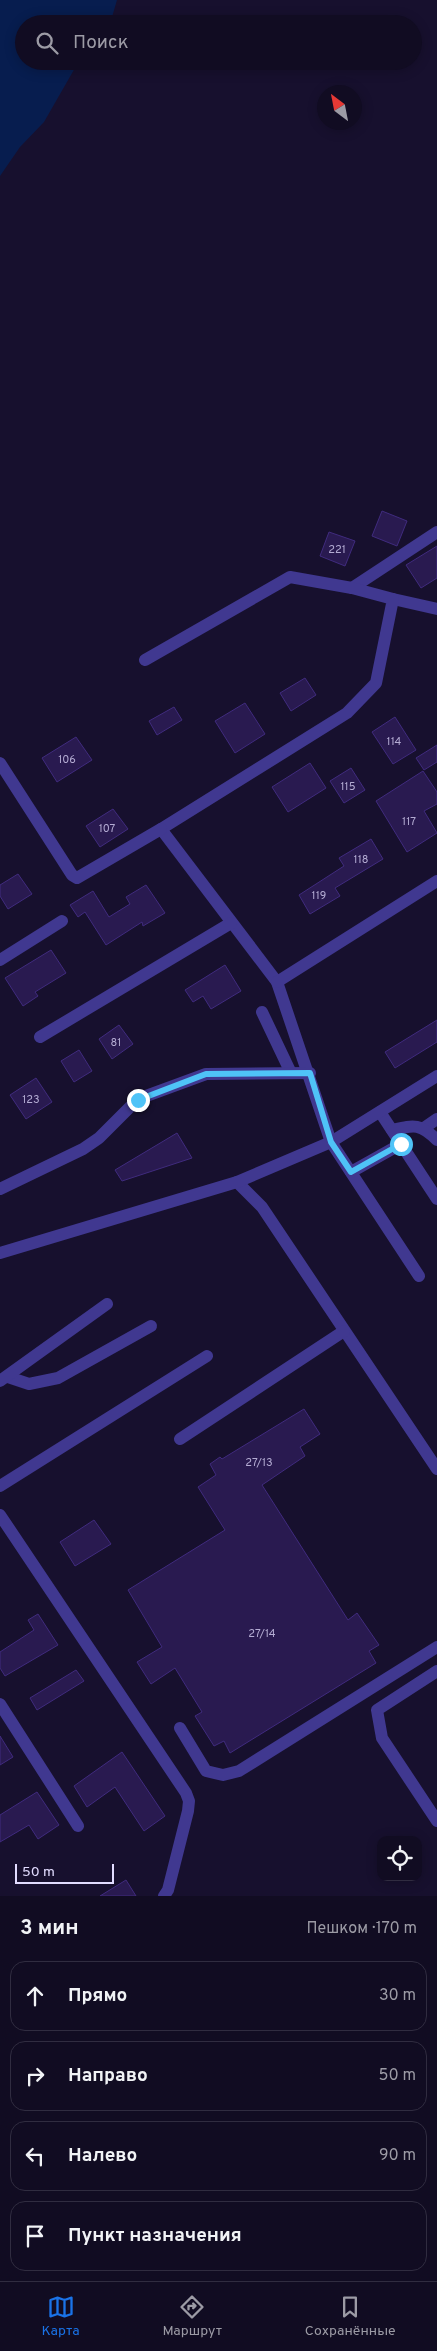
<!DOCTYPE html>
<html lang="ru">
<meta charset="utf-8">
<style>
:root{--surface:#110c22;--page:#1e1a2f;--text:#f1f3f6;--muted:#9c9ba5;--line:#302c40;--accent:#1a73e8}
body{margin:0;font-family:Overpass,sans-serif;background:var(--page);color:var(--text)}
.controls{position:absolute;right:15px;bottom:15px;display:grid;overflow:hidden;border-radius:10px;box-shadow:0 2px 12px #0003}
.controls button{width:45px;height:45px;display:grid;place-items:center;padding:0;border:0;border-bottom:1px solid var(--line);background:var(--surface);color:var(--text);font:25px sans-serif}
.compass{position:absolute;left:317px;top:85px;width:45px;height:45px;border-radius:50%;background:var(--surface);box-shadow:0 2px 12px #0003;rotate:328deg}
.scale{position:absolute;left:15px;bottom:12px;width:99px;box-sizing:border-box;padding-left:5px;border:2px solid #e2dcff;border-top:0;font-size:14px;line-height:18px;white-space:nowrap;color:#e2dcff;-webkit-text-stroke:4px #17102e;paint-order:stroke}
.stop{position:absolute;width:15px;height:15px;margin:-11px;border:4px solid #4fc3f7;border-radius:50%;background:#fff}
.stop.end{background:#4fc3f7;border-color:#fff;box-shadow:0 1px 5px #0008}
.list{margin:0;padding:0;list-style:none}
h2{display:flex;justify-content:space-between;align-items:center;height:65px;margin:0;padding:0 20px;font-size:21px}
h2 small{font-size:16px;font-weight:400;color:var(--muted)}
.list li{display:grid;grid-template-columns:32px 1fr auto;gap:15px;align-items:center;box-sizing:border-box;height:70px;margin:0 10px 10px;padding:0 10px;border:1px solid var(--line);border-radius:15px}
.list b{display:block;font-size:19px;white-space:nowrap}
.list em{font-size:16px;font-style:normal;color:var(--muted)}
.icon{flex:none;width:28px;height:28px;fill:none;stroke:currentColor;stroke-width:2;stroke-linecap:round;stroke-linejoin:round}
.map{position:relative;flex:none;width:437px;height:1896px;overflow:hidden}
.search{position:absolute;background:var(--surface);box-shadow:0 2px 12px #0003;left:15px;right:15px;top:15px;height:55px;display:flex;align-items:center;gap:12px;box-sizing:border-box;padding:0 18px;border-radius:28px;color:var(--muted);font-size:19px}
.sheet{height:385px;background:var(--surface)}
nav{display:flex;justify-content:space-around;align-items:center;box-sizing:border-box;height:70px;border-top:1px solid var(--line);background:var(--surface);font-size:14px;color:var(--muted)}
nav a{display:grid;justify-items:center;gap:2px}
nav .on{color:var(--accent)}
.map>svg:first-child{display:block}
.water{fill:#071d4f}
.building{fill:#291a50;stroke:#402b7e}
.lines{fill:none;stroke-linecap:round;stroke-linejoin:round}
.minor{stroke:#403890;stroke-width:12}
.route{stroke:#4fc3f7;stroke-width:6}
.labels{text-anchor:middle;stroke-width:4;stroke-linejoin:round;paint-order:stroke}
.number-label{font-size:11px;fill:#b4acd3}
</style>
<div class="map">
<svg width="437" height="1896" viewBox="0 0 437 1896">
<rect width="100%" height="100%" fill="#17102e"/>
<path class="water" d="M0,0h117l-7,24h-86v37h55l-35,61 -24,25 -20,29z"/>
<g class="building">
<path d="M382,511l25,10 -10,25 -25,-10z"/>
<path d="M329,532l26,9 -10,25 -25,-10z"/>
<path d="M437,546v32l-16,10 -15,-23z"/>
<path d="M305,678l11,17 -25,16 -11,-18z"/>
<path d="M245,703l20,31 -30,19 -20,-32z"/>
<path d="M174,707l8,13 -25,15 -8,-14z"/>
<path d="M395,717l21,33 -23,14 -21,-32z"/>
<path d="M76,737l16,23 -35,22 -15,-24z"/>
<path d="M437,745v17l-13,8 -8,-12z"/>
<path d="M310,763l16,25 -38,24 -16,-25z"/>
<path d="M351,768l14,22 -21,13 -14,-22z"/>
<path d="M423,771l14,21v12l-13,7 13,22 -30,19 -31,-51z"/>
<path d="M113,809l15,20 -28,18 -14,-21z"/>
<path d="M371,839l12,20 -48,29 5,8 -30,18 -11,-19 45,-29 -5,-8z"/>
<path d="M18,874l14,20 -24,15 -8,-13v-11z"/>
<path d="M146,885l19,28 -22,13 -1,-4 -36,23 -21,-33 -7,5 -8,-12 23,-14 16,26 21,-13 -4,-7z"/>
<path d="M51,950l15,23 -31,19 3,4 -15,10 -18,-28z"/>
<path d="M225,965l16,26 -30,18 -8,-13 -10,6 -8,-12z"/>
<path d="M437,1020v22l-42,26 -10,-16z"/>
<path d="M119,1025l14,19 -21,15 -13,-20z"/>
<path d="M79,1050l13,21 -18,11 -13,-21z"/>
<path d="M36,1078l16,24 -26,17 -16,-24z"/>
<path d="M177,1133l15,25 -70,23 -7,-11z"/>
<path d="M304,1409l16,25 -20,13 5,9 -43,29 86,135 9,-7 22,32 -10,6 7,12 -146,90 -6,-12 -10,5 -19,-30 7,-4 -27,-44 -24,16 -14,-22 25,-15 -34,-57 97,-60 -27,-43 18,-12 -6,-11 10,-7 2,2z"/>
<path d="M94,1520l17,24 -36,22 -15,-24z"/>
<path d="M38,1614l20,31 -53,31 -5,-8v-16l34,-22 -6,-10z"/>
<path d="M76,1670l8,11 -47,29 -7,-12z"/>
<path d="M0,1736l13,21 -13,8z"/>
<path d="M122,1752l43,64 -21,15 -29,-44 -28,20 -13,-21z"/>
<path d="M37,1792l22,33 -21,14 -9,-14 -29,17v-27z"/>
<path d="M126,1880l10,16h-36z"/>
</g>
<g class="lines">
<g class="minor">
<path d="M352,588l85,-56"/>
<path d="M393,599l44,10"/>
<path d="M145,660l145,-83 62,11 41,11 -17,84 -29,30 -186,116 116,153 54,160 88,134"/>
<path d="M0,763l72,112 5,3 84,-49"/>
<path d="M0,960l62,-39"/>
<path d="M277,982l160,-101"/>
<path d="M262,1012l29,61"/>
<path d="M40,1037l191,-114"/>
<path d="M380,1112l57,87"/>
<path d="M424,1128l13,-9"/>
<path d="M392,1130c22,-5 28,-7 45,10"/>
<path d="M351,1172l50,-28"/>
<path d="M237,1182l25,25 175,262"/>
<path d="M0,1189l83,-40 16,-11 39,-39 68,-25 104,-1"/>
<path d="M0,1253l237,-71 94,-40 106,-66"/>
<path d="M8,1377l21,7 29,-6 93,-52"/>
<path d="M0,1381l107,-77"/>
<path d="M180,1439l164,-108"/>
<path d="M0,1486l207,-130"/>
<path d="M0,1515l186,278 3,8 -1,10 -20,79 -4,6"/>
<path d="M437,1671l-60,39 5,28 55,83"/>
<path d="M0,1704l78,122"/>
<path d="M180,1728l26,43 17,4 16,-4 198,-124"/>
</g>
</g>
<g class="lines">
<path class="route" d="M138,1100l68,-26 104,-1 21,69 20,30 50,-28"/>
</g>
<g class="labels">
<g class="number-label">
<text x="337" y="553">221</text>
<text x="394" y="745">114</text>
<text x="67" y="763">106</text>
<text x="348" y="790">115</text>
<text x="409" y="825">117</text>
<text x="107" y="832">107</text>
<text x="361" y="863">118</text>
<text x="319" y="899">119</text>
<text x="116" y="1046">81</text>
<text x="31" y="1103">123</text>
<text x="259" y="1466">27/13</text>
<text x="262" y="1637">27/14</text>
</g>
</g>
</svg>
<div class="controls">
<button><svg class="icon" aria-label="locate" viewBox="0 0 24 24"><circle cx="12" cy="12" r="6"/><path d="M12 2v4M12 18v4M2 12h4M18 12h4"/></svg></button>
</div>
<svg class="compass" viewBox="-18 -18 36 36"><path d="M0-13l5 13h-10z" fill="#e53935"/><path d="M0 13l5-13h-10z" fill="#9c9ba5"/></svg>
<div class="scale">50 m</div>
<div class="stop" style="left:401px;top:1144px"></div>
<div class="stop end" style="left:138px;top:1100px"></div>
<div class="search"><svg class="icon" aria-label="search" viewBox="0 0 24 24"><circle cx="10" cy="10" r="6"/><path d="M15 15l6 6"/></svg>Поиск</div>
</div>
<section class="sheet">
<h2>3 мин<small>Пешком · 170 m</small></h2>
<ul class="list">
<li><svg class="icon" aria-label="ahead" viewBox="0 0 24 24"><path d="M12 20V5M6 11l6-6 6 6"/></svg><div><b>Прямо</b></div><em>30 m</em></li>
<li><svg class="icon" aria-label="right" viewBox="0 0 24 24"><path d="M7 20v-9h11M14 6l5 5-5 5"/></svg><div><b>Направо</b></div><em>50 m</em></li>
<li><svg class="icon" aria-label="left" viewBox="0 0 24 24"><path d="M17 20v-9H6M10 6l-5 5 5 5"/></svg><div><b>Налево</b></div><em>90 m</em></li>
<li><svg class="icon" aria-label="arrive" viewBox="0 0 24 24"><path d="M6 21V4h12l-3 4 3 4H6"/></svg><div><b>Пункт назначения</b></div></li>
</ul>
</section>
<nav>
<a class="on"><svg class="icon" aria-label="map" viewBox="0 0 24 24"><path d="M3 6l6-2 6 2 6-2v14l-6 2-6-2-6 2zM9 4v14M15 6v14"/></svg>Карта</a>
<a><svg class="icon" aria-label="directions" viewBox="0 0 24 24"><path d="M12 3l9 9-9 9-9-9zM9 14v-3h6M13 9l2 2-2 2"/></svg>Маршрут</a>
<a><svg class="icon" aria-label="saved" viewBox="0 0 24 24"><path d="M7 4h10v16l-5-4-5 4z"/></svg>Сохранённые</a>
</nav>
